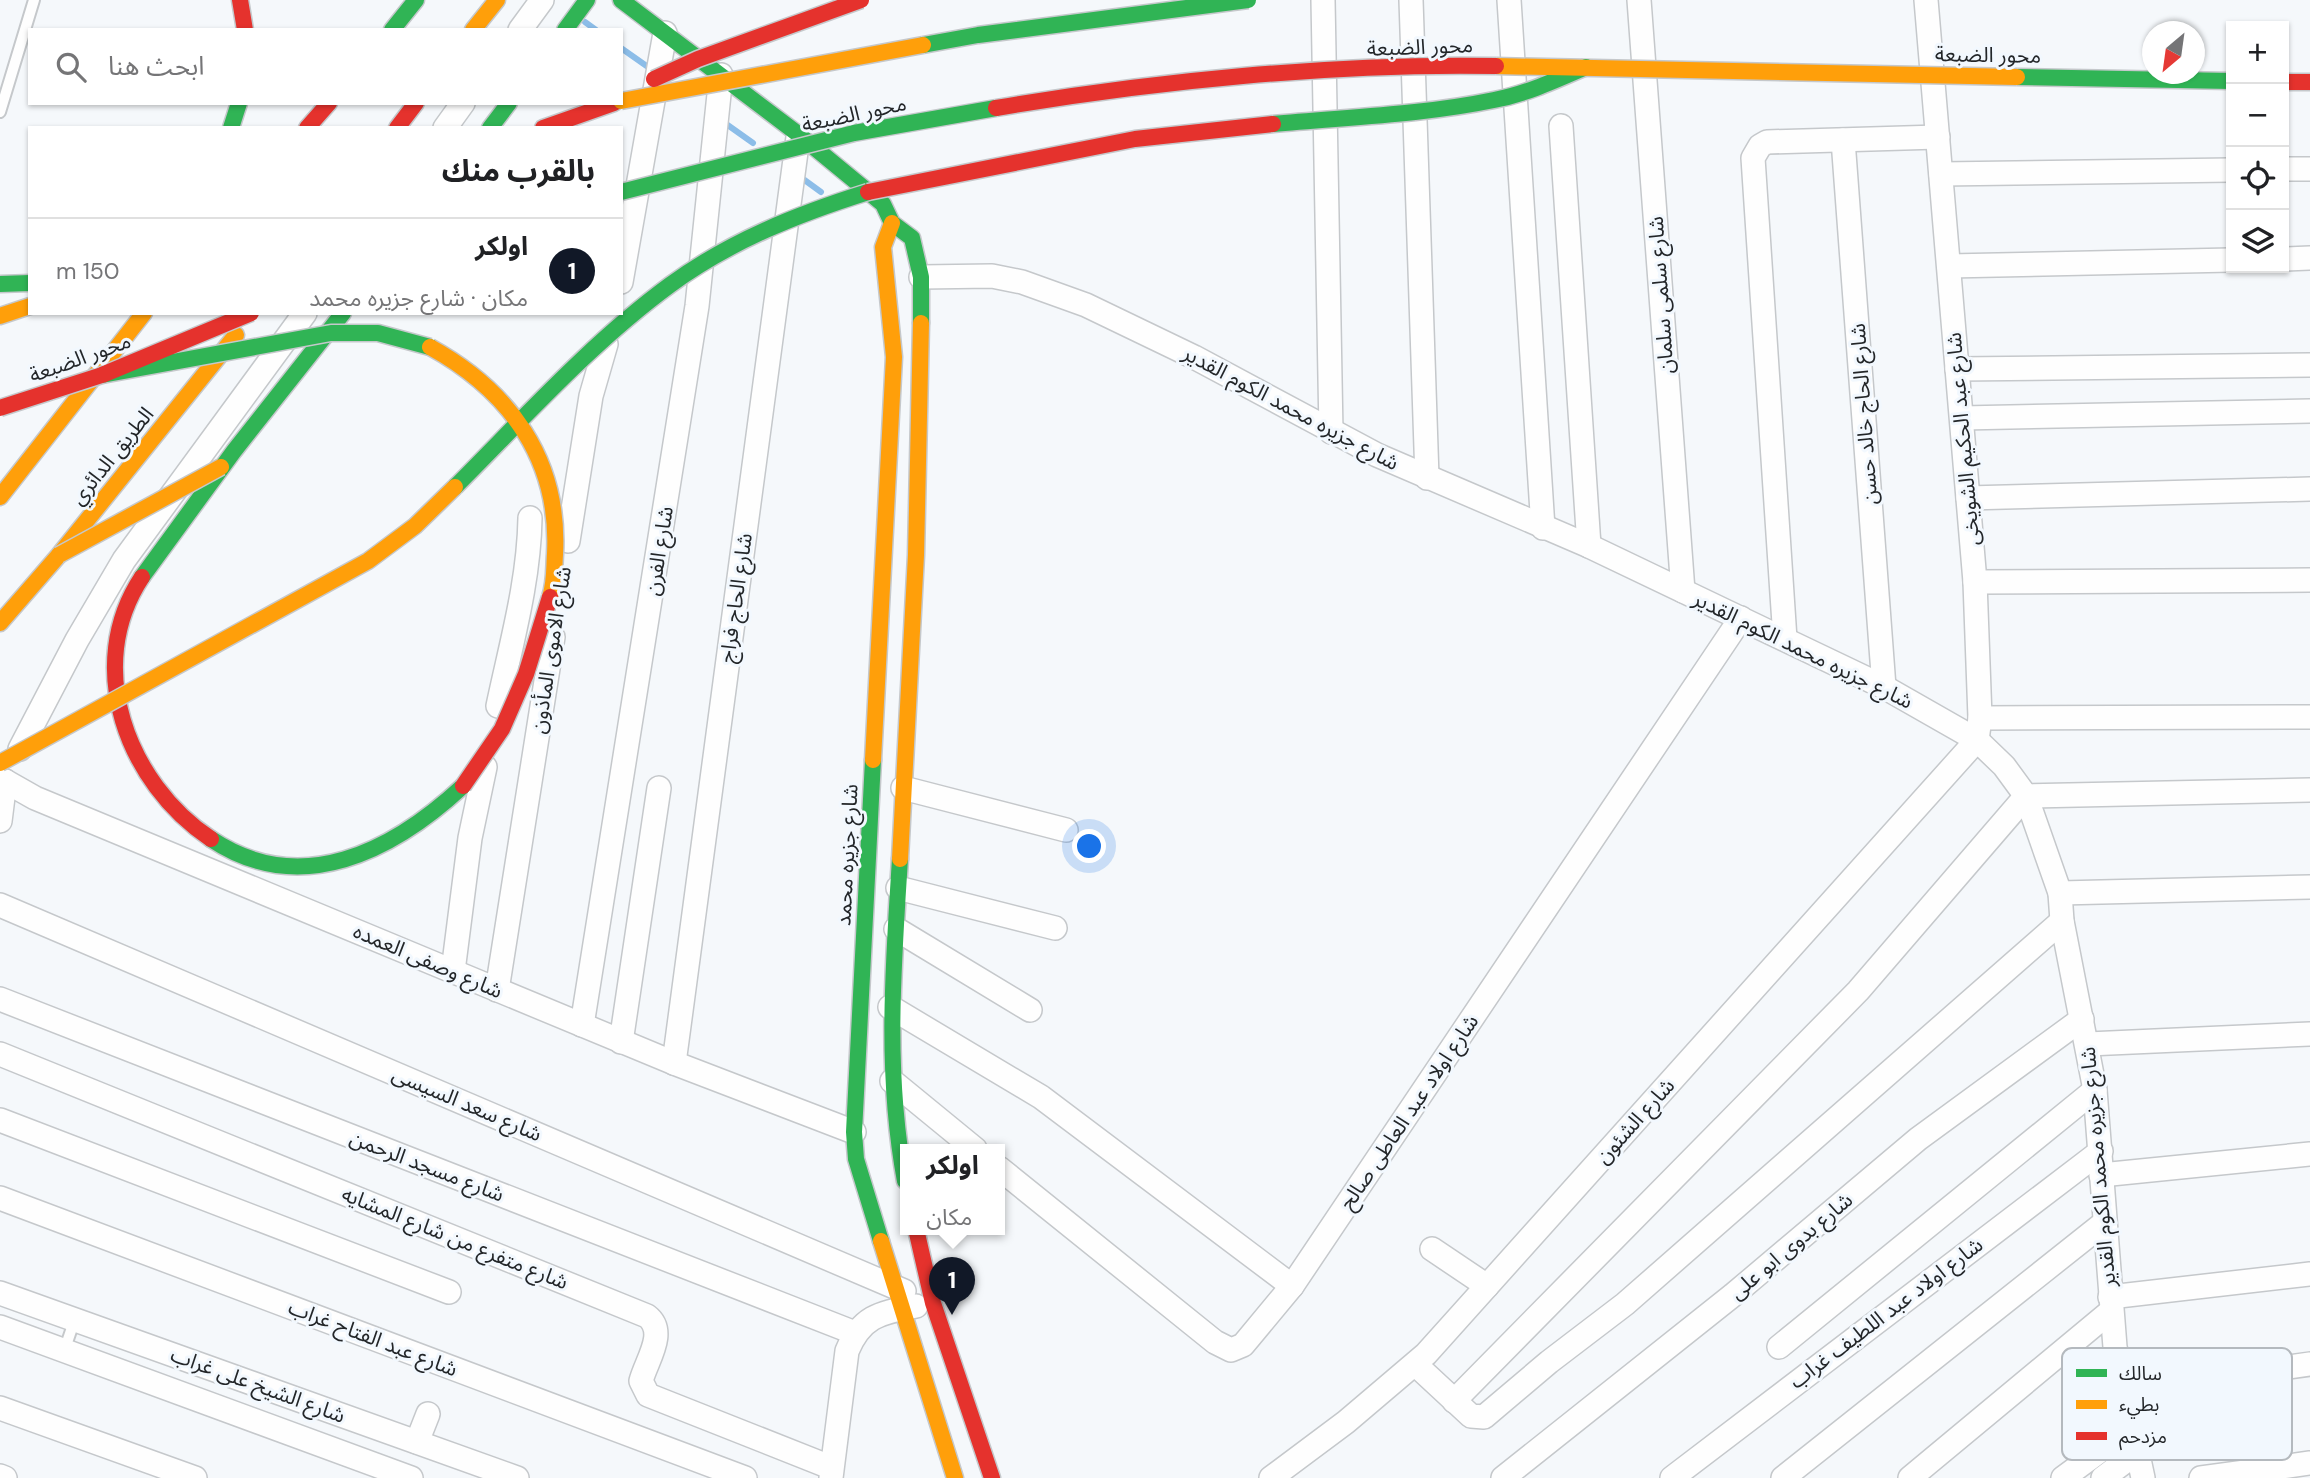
<!DOCTYPE html>
<html lang="ar">
<meta charset="utf-8">
<style>
:root{--surface:#fff;--page:#f6f6f6;--text:#202124;--muted:#757577;--line:#e0e0e0;--accent:#111827}
body{margin:0;font-family:"DM Sans","Noto Sans Arabic",sans-serif;background:var(--page);color:var(--text);direction:rtl}
.controls{position:absolute;right:21px;top:21px;display:grid;overflow:hidden;border-radius:0px;box-shadow:0 2px 5px #0004}
.controls button{width:63px;height:63px;display:grid;place-items:center;padding:0;border:0;border-bottom:2px solid var(--line);background:var(--surface);color:var(--text);font:35px sans-serif}
.compass{position:absolute;left:2142px;top:21px;width:63px;height:63px;border-radius:50%;background:var(--surface);box-shadow:0 2px 5px #0004;rotate:209deg}
.you{position:absolute;left:1090px;top:847px;width:24px;height:24px;margin:-18px;border:5px solid #fff;border-radius:50%;background:#1a73e8;box-shadow:0 0 0 10px #1a73e833}
.badge{display:grid;place-items:center;width:46px;height:46px;border-radius:50%;background:var(--accent);color:#fff;font-size:23px;font-weight:700}
.pin{position:absolute;translate:-50% -58px;filter:drop-shadow(0 2px 4px #0008)}
.pin::after{content:'';position:absolute;top:37px;width:24px;height:21px;background:inherit;clip-path:polygon(0 0,100% 0,50% 100%)}
.popup{position:absolute;left:900px;top:1144px;width:105px;height:91px;box-sizing:border-box;display:grid;place-content:center;border-radius:0px;background:var(--surface);filter:drop-shadow(0 2px 5px #0005);font-size:23px;white-space:nowrap;color:var(--muted)}
.popup b{font-size:26px;color:var(--text)}
.popup::after{content:'';position:absolute;left:50%;top:100%;margin-left:-14px;border:14px solid transparent;border-top-color:var(--surface)}
.list{margin:0;padding:0;list-style:none}
h2{display:flex;justify-content:space-between;align-items:center;height:91px;margin:0;padding:0 28px;font-size:30px}
h2 small{font-size:23px;font-weight:400;color:var(--muted)}
.list li{display:grid;grid-template-columns:46px 1fr auto;gap:21px;align-items:center;box-sizing:border-box;height:98px;padding:0 28px;border-top:2px solid var(--line)}
.list b{display:block;font-size:26px;white-space:nowrap}
.list p{margin:0;font-size:23px;white-space:nowrap;color:var(--muted)}
.list em{font-size:23px;font-style:normal;color:var(--muted)}
.icon{flex:none;width:38px;height:38px;fill:none;stroke:currentColor;stroke-width:2;stroke-linecap:round;stroke-linejoin:round}
.map{position:relative;flex:none;width:2310px;height:1478px;overflow:hidden;direction:ltr}
.search{position:absolute;background:var(--surface);box-shadow:0 2px 5px #0004;left:28px;top:28px;width:595px;height:77px;display:flex;align-items:center;gap:18px;box-sizing:border-box;padding:0 24px;border-radius:0px;color:var(--muted);font-size:26px}
.panel{position:absolute;background:var(--surface);box-shadow:0 2px 5px #0004;left:28px;top:126px;width:595px;height:189px;border-radius:0px;direction:rtl}
.map>svg:first-child{display:block}
.lines{fill:none;stroke-linecap:round;stroke-linejoin:round}
.stream{stroke:#8cbde8;stroke-width:6}
.lane-casing{stroke:#c5c8cb;stroke-width:14}
.street-casing{stroke:#c5c8cb;stroke-width:26}
.fast-casing{stroke:#c5c8cb;stroke-width:19}
.slow-casing{stroke:#c5c8cb;stroke-width:19}
.jam-casing{stroke:#c5c8cb;stroke-width:19}
.lane{stroke:#fefefe;stroke-width:10}
.street{stroke:#fefefe;stroke-width:23}
.fast{stroke:#30b455;stroke-width:16}
.slow{stroke:#ff9f0a;stroke-width:16}
.jam{stroke:#e5322d;stroke-width:16}
.fast-bridge-casing{stroke:#c5c8cb;stroke-width:19;stroke-linecap:butt}
.slow-bridge-casing{stroke:#c5c8cb;stroke-width:19;stroke-linecap:butt}
.jam-bridge-casing{stroke:#c5c8cb;stroke-width:19;stroke-linecap:butt}
.fast-bridge{stroke:#30b455;stroke-width:16}
.slow-bridge{stroke:#ff9f0a;stroke-width:16}
.jam-bridge{stroke:#e5322d;stroke-width:16}
.labels{text-anchor:middle;stroke-width:6;stroke-linejoin:round;paint-order:stroke}
.street-label{font-size:21px;fill:#232629;stroke:#f2f8fe}
.key{fill:#f2f8fe;stroke:#b4b9be;stroke-width:2}
.key-label{font-size:19px;fill:#232629}
</style>
<div class="map">
<svg width="2310" height="1478" viewBox="0 0 2310 1478">
<rect width="100%" height="100%" fill="#f5f8fb"/>
<g class="lines">
<g class="stream">
<path d="M585,22l11,8"/>
<path d="M621,48l27,19"/>
<path d="M722,121l31,22"/>
<path d="M799,176l22,16"/>
</g>
<defs>
<g id="lane">
<path d="M0,112l34,-112"/>
<path d="M64,1351l11,-32"/>
</g>
<g id="street">
<path d="M1323,0l8,432"/>
<path d="M1411,0l16,478"/>
<path d="M1509,0l34,528"/>
<path d="M1639,0l44,591"/>
<path d="M520,30l22,-30"/>
<path d="M1561,126l28,420"/>
<path d="M445,128l18,-25"/>
<path d="M1843,140l41,547"/>
<path d="M2284,169h26"/>
<path d="M1941,174l290,-4"/>
<path d="M2284,259l26,-1"/>
<path d="M1949,266l282,-6"/>
<path d="M921,277l71,-1 30,6 64,23 108,52 183,98 212,91 295,141 93,53 27,26 22,30 34,97 2,28 33,169 20,257 28,131"/>
<path d="M621,282l44,-249"/>
<path d="M1957,369l353,-4"/>
<path d="M1962,418l348,-7"/>
<path d="M1968,498l342,-9"/>
<path d="M568,541l23,-145 15,-52"/>
<path d="M1975,582l335,-2"/>
<path d="M1785,639l-32,-481 7,-12 7,-4 171,-5"/>
<path d="M498,706c13,-62 31,-124 32,-188"/>
<path d="M1980,718l330,-1"/>
<path d="M20,749l57,-109 47,-80 181,-247"/>
<path d="M5,781l30,17 639,265 180,69"/>
<path d="M903,788l163,42"/>
<path d="M0,821l5,-40"/>
<path d="M898,888l157,40"/>
<path d="M2060,893l250,-6"/>
<path d="M0,905l904,386"/>
<path d="M896,929l134,81"/>
<path d="M453,971l17,-133 15,-71"/>
<path d="M497,990l56,-353"/>
<path d="M0,999l855,334"/>
<path d="M890,1007l151,90 251,189"/>
<path d="M582,1025l115,-719 24,-231"/>
<path d="M621,1042l38,-254"/>
<path d="M2088,1044l222,-10"/>
<path d="M0,1054l647,262c21,16 -1,45 -6,65l7,14 182,72"/>
<path d="M674,1063l124,-926"/>
<path d="M892,1081l83,68"/>
<path d="M0,1120l449,172"/>
<path d="M999,1168l216,174 16,8 12,-5 49,-59 449,-668"/>
<path d="M2101,1175l209,-21"/>
<path d="M0,1198l745,280"/>
<path d="M1432,1249l55,37"/>
<path d="M0,1293l517,185"/>
<path d="M2110,1297l200,-23"/>
<path d="M0,1327l411,151"/>
<path d="M1779,1347l316,-257"/>
<path d="M1415,1364l56,52 13,1 65,-55 76,-58 437,-383"/>
<path d="M2124,1390l186,-26"/>
<path d="M1454,1401l404,-410 168,-195 284,-6"/>
<path d="M0,1408l195,70"/>
<path d="M417,1442l11,-28"/>
<path d="M0,1476l5,2"/>
<path d="M831,1478l16,-127c15,-36 34,-38 69,-45"/>
<path d="M1271,1478l75,-56 80,-68 551,-614 3,-22 -5,-136 -49,-582"/>
<path d="M1503,1478l230,-183 185,-156 164,-120"/>
<path d="M1672,1478l429,-327"/>
<path d="M1783,1478l321,-255"/>
<path d="M1910,1478l201,-167"/>
<path d="M2063,1478l68,-50"/>
<path d="M2103,1478l32,-24"/>
<path d="M2201,1478l109,-15"/>
</g>
<g id="fast">
<path d="M621,0l177,134 85,70 9,19 20,15 9,39v46"/>
<path d="M392,30l24,-30"/>
<path d="M565,30l22,-30"/>
<path d="M231,128l8,-25"/>
<path d="M490,128l19,-25"/>
<path d="M0,284l30,-1"/>
<path d="M142,577l92,-126 109,-138"/>
<path d="M873,760l-19,372 2,27 25,82"/>
<path d="M211,839c90,60 182,12 252,-53"/>
<path d="M900,859c-7,109 -15,214 5,322"/>
</g>
<g id="slow">
<path d="M473,30l24,-30"/>
<path d="M0,316l30,-10"/>
<path d="M0,497l144,-184"/>
<path d="M0,623l59,-68 177,-220"/>
<path d="M873,760l21,-403 -11,-110 9,-24"/>
<path d="M900,859l16,-304 5,-232"/>
<path d="M881,1241l74,237"/>
</g>
<g id="jam">
<path d="M240,0l5,30"/>
<path d="M2284,82h26"/>
<path d="M307,128l22,-25"/>
<path d="M397,128l19,-25"/>
<path d="M543,128l71,-25"/>
<path d="M142,577c-59,89 -15,206 69,262"/>
<path d="M916,1229l17,74 59,175"/>
</g>
</defs>
<use href="#lane" class="lane-casing"/>
<use href="#street" class="street-casing"/>
<use href="#fast" class="fast-casing"/>
<use href="#slow" class="slow-casing"/>
<use href="#jam" class="jam-casing"/>
<use href="#lane" class="lane"/>
<use href="#street" class="street"/>
<use href="#fast" class="fast"/>
<use href="#slow" class="slow"/>
<use href="#jam" class="jam"/>
<defs>
<g id="fast-bridge">
<path d="M923,45l55,-10 270,-35"/>
<path d="M2017,77l214,4"/>
<path d="M1273,124c74,-7 149,-9 221,-24 32,-6 62,-20 92,-33"/>
<path d="M621,192l233,-59 142,-25"/>
<path d="M102,375l229,-42h47l52,14"/>
<path d="M455,487c69,-69 136,-144 215,-202 60,-44 128,-71 198,-93"/>
</g>
<g id="slow-bridge">
<path d="M1496,66l521,11"/>
<path d="M621,101l302,-56"/>
<path d="M430,347c80,44 130,113 125,207 -1,14 0,29 -5,43"/>
<path d="M59,555l162,-88"/>
<path d="M0,763l368,-202 47,-35 40,-39"/>
</g>
<g id="jam-bridge">
<path d="M654,79l44,-20 163,-59"/>
<path d="M996,108c159,-27 339,-45 500,-42"/>
<path d="M868,192l267,-53 138,-15"/>
<path d="M0,408l102,-33 149,-62"/>
<path d="M463,786l39,-57 24,-55 24,-77"/>
</g>
</defs>
<use href="#fast-bridge" class="fast-bridge-casing"/>
<use href="#slow-bridge" class="slow-bridge-casing"/>
<use href="#jam-bridge" class="jam-bridge-casing"/>
<use href="#fast-bridge" class="fast-bridge"/>
<use href="#slow-bridge" class="slow-bridge"/>
<use href="#jam-bridge" class="jam-bridge"/>
</g>
<g class="labels">
<g class="street-label">
<text transform="translate(1420 47) rotate(-2)" y="7">محور الضبعة</text>
<text transform="translate(1988 55) rotate(1)" y="7">محور الضبعة</text>
<text transform="translate(854 114) rotate(-12)" y="7">محور الضبعة</text>
<text transform="translate(1661 295) rotate(-94)" y="7">شارع سلمى سلمان</text>
<text transform="translate(80 358) rotate(-20)" y="7">محور الضبعة</text>
<text transform="translate(1291 408) rotate(28)" y="7">شارع جزيره محمد الكوم القدير</text>
<text transform="translate(1864 414) rotate(-94)" y="7">شارع الحاج خالد حسن</text>
<text transform="translate(1963 439) rotate(-95)" y="7">شارع عبد الحكيم الشويخى</text>
<text transform="translate(112 456) rotate(-51)" y="7">الطريق الدائري</text>
<text transform="translate(659 551) rotate(-81)" y="7">شارع الفرن</text>
<text transform="translate(736 598) rotate(-82)" y="7">شارع الحاج فراج</text>
<text transform="translate(551 650) rotate(-81)" y="7">شارع الاموى المأذون</text>
<text transform="translate(1803 650) rotate(26)" y="7">شارع جزيره محمد الكوم القدير</text>
<text transform="translate(847 855) rotate(-87)" y="7">شارع جزيره محمد</text>
<text transform="translate(428 961) rotate(23)" y="7">شارع وصفى العمده</text>
<text transform="translate(467 1104) rotate(23)" y="7">شارع سعد السيسى</text>
<text transform="translate(1409 1112) rotate(-56)" y="7">شارع اولاد عبد العاطى صالح</text>
<text transform="translate(1635 1121) rotate(-48)" y="7">شارع الشئون</text>
<text transform="translate(427 1166) rotate(21)" y="7">شارع مسجد الرحمن</text>
<text transform="translate(2098 1167) rotate(-95)" y="7">شارع جزيره محمد الكوم القدير</text>
<text transform="translate(455 1238) rotate(22)" y="7">شارع متفرع من شارع المشايه</text>
<text transform="translate(1791 1246) rotate(-40)" y="7">شارع بدوى ابو على</text>
<text transform="translate(1886 1313) rotate(-37)" y="7">شارع اولاد عبد اللطيف غراب</text>
<text transform="translate(373 1338) rotate(21)" y="7">شارع عبد الفتاح غراب</text>
<text transform="translate(258 1385) rotate(20)" y="7">شارع الشيخ على غراب</text>
</g>
</g>
<rect x="2062" y="1348" width="230" height="112" rx="10" class="key"/>
<rect x="2076" y="1369" width="31" height="8" fill="#30b455"/>
<rect x="2076" y="1400" width="31" height="9" fill="#ff9f0a"/>
<rect x="2076" y="1432" width="31" height="8" fill="#e5322d"/>
<g class="key-label">
<text x="2119" y="1380">سالك</text>
<text x="2119" y="1411">بطيء</text>
<text x="2119" y="1443">مزدحم</text>
</g>
</svg>
<div class="controls">
<button>+</button>
<button>−</button>
<button><svg class="icon" aria-label="locate" viewBox="0 0 24 24"><circle cx="12" cy="12" r="6"/><path d="M12 2v4M12 18v4M2 12h4M18 12h4"/></svg></button>
<button><svg class="icon" aria-label="layers" viewBox="0 0 24 24"><path d="M12 4l9 5-9 5-9-5zM3 14l9 5 9-5"/></svg></button>
</div>
<svg class="compass" viewBox="-18 -18 36 36"><path d="M0-13l5 13h-10z" fill="#e53935"/><path d="M0 13l5-13h-10z" fill="#757577"/></svg>
<div class="you"></div>
<div class="pin badge" style="left:952px;top:1315px">1</div>
<div class="popup"><b>اولكر</b>مكان</div>
<div class="search"><svg class="icon" aria-label="search" viewBox="0 0 24 24"><circle cx="10" cy="10" r="6"/><path d="M15 15l6 6"/></svg>ابحث هنا</div>
<section class="panel">
<h2>بالقرب منك<small></small></h2>
<ul class="list">
<li><span class="badge">1</span><div><b>اولكر</b><p>مكان · شارع جزيره محمد</p></div><em>150 m</em></li>
</ul>
</section>
</div>
